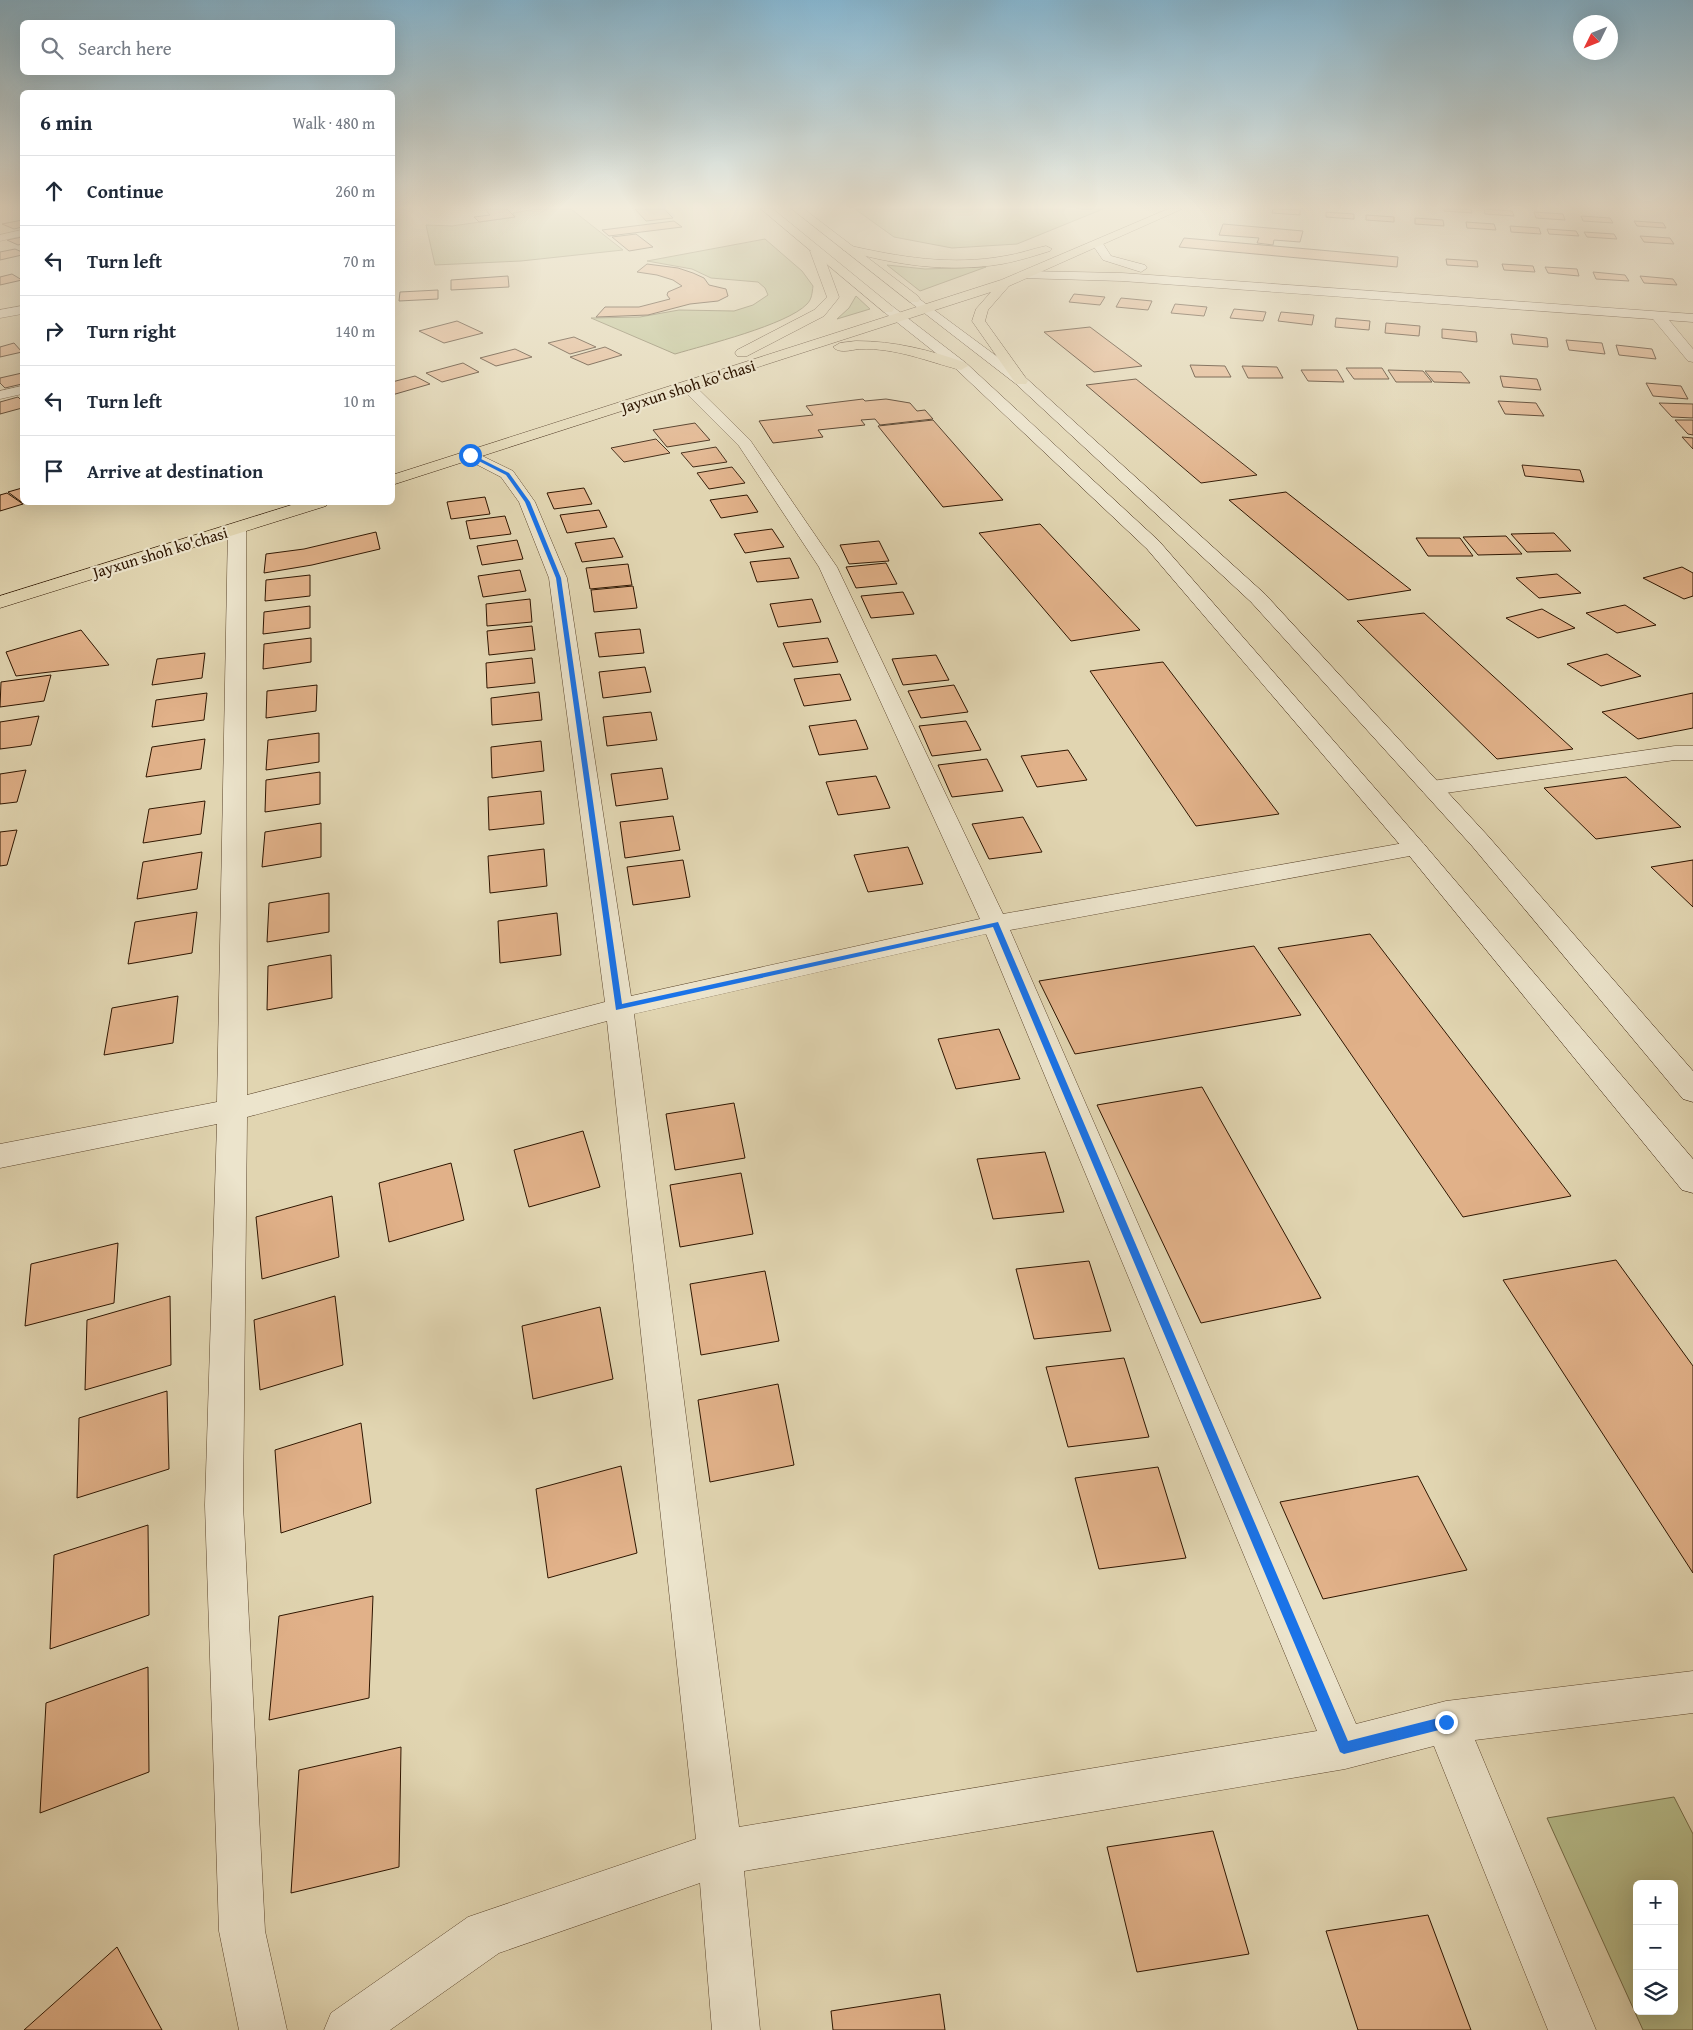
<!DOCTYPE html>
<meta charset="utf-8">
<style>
:root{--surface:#fff;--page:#f2f2f3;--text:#1f2937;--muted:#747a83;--line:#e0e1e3}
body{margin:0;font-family:"Gentium Book Plus",serif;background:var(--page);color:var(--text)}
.controls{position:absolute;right:15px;bottom:15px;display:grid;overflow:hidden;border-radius:8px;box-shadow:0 5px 20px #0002}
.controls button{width:45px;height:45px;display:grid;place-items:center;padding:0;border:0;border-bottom:1px solid var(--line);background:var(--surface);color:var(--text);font:25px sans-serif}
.compass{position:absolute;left:1573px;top:15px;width:45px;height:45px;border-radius:50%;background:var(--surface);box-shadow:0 5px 20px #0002;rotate:227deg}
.stop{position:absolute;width:15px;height:15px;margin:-11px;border:4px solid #1a73e8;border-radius:50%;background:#fff}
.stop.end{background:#1a73e8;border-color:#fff;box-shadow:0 1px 5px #0008}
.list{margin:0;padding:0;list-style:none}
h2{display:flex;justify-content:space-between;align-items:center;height:65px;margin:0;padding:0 20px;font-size:21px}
h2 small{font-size:16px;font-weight:400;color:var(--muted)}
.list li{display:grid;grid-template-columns:32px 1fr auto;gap:15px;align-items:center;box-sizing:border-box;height:70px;padding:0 20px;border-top:1px solid var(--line)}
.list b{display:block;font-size:19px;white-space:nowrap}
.list em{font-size:16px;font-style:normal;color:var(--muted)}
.icon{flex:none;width:28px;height:28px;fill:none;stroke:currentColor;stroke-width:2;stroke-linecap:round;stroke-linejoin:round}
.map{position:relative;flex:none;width:1693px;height:2030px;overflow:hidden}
.search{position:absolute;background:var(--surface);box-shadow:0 5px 20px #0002;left:20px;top:20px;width:375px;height:55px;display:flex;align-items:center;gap:12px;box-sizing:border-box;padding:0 18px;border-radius:8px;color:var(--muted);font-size:19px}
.panel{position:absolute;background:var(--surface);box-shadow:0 5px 20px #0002;left:20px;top:90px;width:375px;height:415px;border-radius:8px}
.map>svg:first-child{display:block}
.green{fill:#b6bc8a;stroke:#726946;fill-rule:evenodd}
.building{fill:#e1b189;stroke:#2f1601}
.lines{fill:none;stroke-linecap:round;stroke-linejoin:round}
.minor-casing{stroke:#5c462d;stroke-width:1}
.secondary-casing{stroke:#2f1601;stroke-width:1}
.primary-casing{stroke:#2f1601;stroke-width:1}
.trunk-casing{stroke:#2f1601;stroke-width:1}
.minor{fill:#ece4cc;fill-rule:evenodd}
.secondary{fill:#ece4cc;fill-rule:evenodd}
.primary{fill:#e1d5b1;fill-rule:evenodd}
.trunk{fill:#e1d5b1;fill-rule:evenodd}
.route{fill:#1a73e8}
.labels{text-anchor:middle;stroke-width:4.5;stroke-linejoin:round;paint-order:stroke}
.far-street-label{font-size:16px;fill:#2f1601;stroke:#ece4cc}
</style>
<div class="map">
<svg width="1693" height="2030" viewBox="0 0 1693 2030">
<rect width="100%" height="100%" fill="#e1d5b1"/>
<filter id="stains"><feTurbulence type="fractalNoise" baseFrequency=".004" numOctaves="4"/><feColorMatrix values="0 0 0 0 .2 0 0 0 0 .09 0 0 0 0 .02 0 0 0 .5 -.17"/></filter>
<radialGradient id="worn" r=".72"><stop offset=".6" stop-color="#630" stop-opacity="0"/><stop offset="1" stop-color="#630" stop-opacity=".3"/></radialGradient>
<g class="green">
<path d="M537,209h34l52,41 -102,11 -86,4 -9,-40 26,1 63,-9 -2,-4z"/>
<path d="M855,209h248l-86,35 -65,4 -58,-11z"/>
<path d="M765,239l37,32 11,15c-1,7 -1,13 -6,18 -20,21 -102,41 -132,50l-84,-36 49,-1 39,-7 55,1 19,-6 15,-10 -3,-7 -7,-6 -47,-4 -19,-9 -45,-8z"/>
<path d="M887,265l38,4 61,-2 -66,24z"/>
<path d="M856,296l14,13 -33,10 12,-11z"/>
<path d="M1674,1797l19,37v196h-50l-96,-212zM1637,1884h37v127h-37z"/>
</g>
<g class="building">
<path d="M485,209h22l8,8 -36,5 -5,-5 16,-2z"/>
<path d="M635,209h29l9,9 -27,3z"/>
<path d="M1273,209l27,1v5l-28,-2z"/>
<path d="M1444,209h27l1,4 -28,-2z"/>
<path d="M1484,209l28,2 2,5 -29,-2z"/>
<path d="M1326,212l28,2v5l-28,-2z"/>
<path d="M1534,212l29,2 2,6 -29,-2z"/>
<path d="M1366,215l28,2v5l-28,-2z"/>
<path d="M1581,216l29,2 3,5 -30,-2z"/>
<path d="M1415,218l28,2 1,6 -29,-2z"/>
<path d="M22,220v7l-8,2 -12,-5z"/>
<path d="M674,221l8,6 -73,9 -7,-6z"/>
<path d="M1634,221l29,2 3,5 -29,-2z"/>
<path d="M1466,222l28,2 2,6 -29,-2z"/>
<path d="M1223,224l80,7 -3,11 -26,-2 -1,5 -16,-2 2,-5 -40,-3z"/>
<path d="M1510,226l29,2 2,6 -30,-2z"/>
<path d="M1547,229l29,2 3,5 -30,-2z"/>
<path d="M1584,232l30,2 3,5 -30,-2z"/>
<path d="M636,234l17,13 -24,4 -17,-14z"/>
<path d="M1640,236l30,2 4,6 -30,-2z"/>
<path d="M22,237v7l-4,1 -11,-5z"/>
<path d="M1184,238l214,19 -1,10 -218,-20z"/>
<path d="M15,249l7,3v3l-22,5v-8z"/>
<path d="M1446,259l31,2 1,6 -31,-2z"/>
<path d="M647,264l31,4 15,5 11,5 5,7 17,4 2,7 -10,5 -28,3 -42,11 -52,2 9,-10h34l31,-8 -3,-4 1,-3 14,-6 -9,-6 -16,-5 -20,-3z"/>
<path d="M1502,264l31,2 2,6 -31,-2z"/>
<path d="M1545,267l32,2 2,7 -31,-3z"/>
<path d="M1593,272l32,3 4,6 -33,-2z"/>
<path d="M12,274l10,6 -22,5v-8z"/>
<path d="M508,276l1,11 -58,3v-10z"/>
<path d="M1640,276l33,3 4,6 -33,-2z"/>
<path d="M438,290v9l-39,2 1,-9z"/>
<path d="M1074,294l31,3 -5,8 -31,-3z"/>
<path d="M1121,298l31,3 -4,9 -32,-3z"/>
<path d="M1175,304l32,3 -3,9 -33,-3z"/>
<path d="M1234,309l32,3 -3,9 -33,-3z"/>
<path d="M1281,312l33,3 -2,10 -34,-4z"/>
<path d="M1336,318l34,3 -1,9 -34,-3z"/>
<path d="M457,321l26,12 -39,10 -25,-12z"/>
<path d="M1386,323l34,3 -1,10 -34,-3z"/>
<path d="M1090,327l52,39 -48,6 -50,-40z"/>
<path d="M1442,329l34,3 1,10 -35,-4z"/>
<path d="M1511,334l36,4 1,9 -35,-3z"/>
<path d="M574,337l22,10 -26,7 -22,-11z"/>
<path d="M1566,340l36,3 3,11 -36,-4z"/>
<path d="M14,343l8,9 -22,5v-10z"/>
<path d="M1616,345l36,4 4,10 -37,-4z"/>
<path d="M605,347l17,8 -34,10 -18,-8z"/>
<path d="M515,349l17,8 -36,9 -16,-8z"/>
<path d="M463,363l16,9 -37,10 -16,-9z"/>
<path d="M1190,365l35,1 6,11h-36z"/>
<path d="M1242,366l35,1 6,11h-35z"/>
<path d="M1346,368h36l7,11h-35z"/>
<path d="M1301,370h36l7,12 -36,-1z"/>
<path d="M1388,370l35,1 9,11h-36z"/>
<path d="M1425,371l36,1 9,11 -36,-1z"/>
<path d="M22,373v11l-17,4 -5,-5v-5z"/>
<path d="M415,376l15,8 -38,11v-13z"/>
<path d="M1500,376l37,3 4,11 -38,-3z"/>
<path d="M1136,379l121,96 -56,8 -115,-98z"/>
<path d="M1646,383l35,3 7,13 -35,-3z"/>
<path d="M18,397l4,4v7l-22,6v-12z"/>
<path d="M863,399l2,2 21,-2 24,4 7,8 8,-1 8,9 -53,6 -5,-6 -14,1 4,5 -47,5 5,7 -50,6 -14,-22 54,-6 -7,-9z"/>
<path d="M1498,401l38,2 8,13 -39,-2z"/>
<path d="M1659,403l34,1v14l-21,-1z"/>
<path d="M933,420l70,80 -60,7 -65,-81z"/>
<path d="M1675,420h18v15l-5,-1z"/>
<path d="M695,423l15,17 -43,7 -14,-17z"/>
<path d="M1682,437l11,1v11z"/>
<path d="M656,439l14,14 -46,9 -13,-14z"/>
<path d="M716,447l11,15 -34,5 -12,-14z"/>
<path d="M1522,465l58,5 4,12 -59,-6z"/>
<path d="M732,467l13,16 -36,6 -12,-16z"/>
<path d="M22,488v14h5l-3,2 -16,-12z"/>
<path d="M584,488l8,16 -38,5 -7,-16z"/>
<path d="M1286,492l125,98 -63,10 -119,-100z"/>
<path d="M7,493l16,11 -23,7v-16z"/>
<path d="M747,495l11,17 -37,6 -11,-18z"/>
<path d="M485,497l5,17 -39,5 -4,-17z"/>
<path d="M599,510l8,17 -40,6 -7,-18z"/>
<path d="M505,516l6,18 -41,5 -4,-18z"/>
<path d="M1040,524l100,106 -69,11 -92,-108z"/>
<path d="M772,529l12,18 -39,6 -11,-19z"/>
<path d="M376,532l4,17 -68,16 -48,8 2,-19 38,-5z"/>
<path d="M1554,533l17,18 -44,1 -16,-18z"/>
<path d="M1506,536l16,18 -44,1 -15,-18z"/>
<path d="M614,538l9,19 -41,5 -7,-19z"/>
<path d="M1416,538h44l13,18h-45z"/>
<path d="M517,540l6,19 -41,6 -5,-19z"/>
<path d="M879,541l10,20 -40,3 -9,-19z"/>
<path d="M790,558l9,20 -42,4 -7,-20z"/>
<path d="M886,563l11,21 -41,4 -10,-21z"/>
<path d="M628,564l4,21 -42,4 -4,-21z"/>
<path d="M1682,567l11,6v23l-9,3 -41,-21z"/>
<path d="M520,570l6,21 -43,6 -5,-21z"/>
<path d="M1557,574l24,19 -42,5 -23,-20z"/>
<path d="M310,575v21l-45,5 1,-21z"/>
<path d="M633,586l4,22 -43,4 -3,-22z"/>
<path d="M903,592l11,22 -43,4 -10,-22z"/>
<path d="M530,599l2,23 -45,4 -1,-22z"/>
<path d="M812,599l9,23 -43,5 -8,-23z"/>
<path d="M1625,605l31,20 -39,8 -31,-20z"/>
<path d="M310,606v22l-47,6 1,-22z"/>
<path d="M1542,609l33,19 -37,10 -32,-20z"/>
<path d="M1424,613l149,136 -76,10 -140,-138z"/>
<path d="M532,626l3,24 -46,5 -2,-24z"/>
<path d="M640,629l4,24 -45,4 -4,-24z"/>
<path d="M81,630l28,35 -93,11 -10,-24z"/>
<path d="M311,638v24l-48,7 1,-25z"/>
<path d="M828,638l10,24 -45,5 -10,-24z"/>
<path d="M205,653l-3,25 -50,7 5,-26z"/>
<path d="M1607,654l34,22 -40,10 -34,-22z"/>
<path d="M936,655l13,25 -46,5 -11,-26z"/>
<path d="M532,658l3,25 -48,5 -1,-25z"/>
<path d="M1163,662l116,152 -83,12 -106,-155z"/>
<path d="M645,667l6,25 -48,6 -4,-26z"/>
<path d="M840,674l11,26 -47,6 -10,-27z"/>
<path d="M51,675l-7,26 -44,6 1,-25z"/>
<path d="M317,685l-1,26 -50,7 1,-27z"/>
<path d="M954,685l14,27 -47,6 -13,-27z"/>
<path d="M539,692l3,28 -50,5 -1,-27z"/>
<path d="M207,693l-3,27 -52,7 4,-27z"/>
<path d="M1693,693v35l-55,11 -36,-27z"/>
<path d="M651,712l6,28 -50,6 -4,-29z"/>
<path d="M39,716l-8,29 -31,4v-27z"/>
<path d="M856,720l12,29 -49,6 -10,-29z"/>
<path d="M966,721l15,29 -49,6 -13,-30z"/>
<path d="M319,733v29l-53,8 2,-30z"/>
<path d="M205,739l-4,30 -55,8 6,-30z"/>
<path d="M541,741l3,30 -52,7 -1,-31z"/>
<path d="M1068,750l19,30 -50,7 -16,-31z"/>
<path d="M987,759l16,32 -51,6 -14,-32z"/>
<path d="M662,768l6,31 -52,7 -5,-32z"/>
<path d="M26,770l-9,32 -17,2v-30z"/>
<path d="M320,772v32l-55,8 1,-32z"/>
<path d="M876,776l14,32 -52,7 -12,-33z"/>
<path d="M1626,777l55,50 -85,12 -52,-51z"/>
<path d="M541,791l3,33 -55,6 -1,-33z"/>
<path d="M205,801l-4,33 -58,9 6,-34z"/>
<path d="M673,816l7,34 -55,8 -5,-36z"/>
<path d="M1023,817l19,35 -53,7 -17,-35z"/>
<path d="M321,823v34l-59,10 3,-35z"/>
<path d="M17,830l-10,35 -7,1v-34z"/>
<path d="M908,847l15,37 -55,8 -14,-37z"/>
<path d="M544,849l3,37 -57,7 -2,-37z"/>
<path d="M202,852l-5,37 -60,10 6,-37z"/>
<path d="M683,860l7,37 -57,8 -6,-38z"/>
<path d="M1693,860v47l-42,-40z"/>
<path d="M329,893v39l-62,10 2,-39z"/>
<path d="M197,912l-5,41 -64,11 7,-42z"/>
<path d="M557,913l4,42 -61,8 -2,-42z"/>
<path d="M1370,934l201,262 -108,21 -185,-269z"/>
<path d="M1254,946l47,69 -226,39 -36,-73z"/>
<path d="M331,955l1,43 -65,12 1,-44z"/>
<path d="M178,996l-5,47 -69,12 8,-47z"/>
<path d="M999,1029l21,50 -64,10 -18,-50z"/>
<path d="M1202,1087l119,211 -120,25 -104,-218z"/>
<path d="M734,1103l11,55 -70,12 -9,-56z"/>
<path d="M583,1131l17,56 -71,20 -15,-57z"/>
<path d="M1045,1152l19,60 -71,7 -16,-60z"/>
<path d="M451,1163l13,57 -75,22 -10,-59z"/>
<path d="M741,1173l12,61 -73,13 -10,-62z"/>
<path d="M332,1196l7,61 -77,22 -6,-62z"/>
<path d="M118,1243l-4,60 -89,23 6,-62z"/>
<path d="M1616,1260l77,106v207l-190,-293z"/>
<path d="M1089,1261l22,70 -77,8 -18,-70z"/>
<path d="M765,1271l14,70 -78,14 -11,-71z"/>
<path d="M170,1296l1,69 -86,25 2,-70z"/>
<path d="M335,1296l8,69 -83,25 -6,-70z"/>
<path d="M600,1307l13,72 -80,20 -11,-73z"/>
<path d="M1124,1358l25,79 -81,10 -22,-80z"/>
<path d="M778,1384l16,81 -84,17 -12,-82z"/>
<path d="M167,1391l2,78 -92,29 2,-80z"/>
<path d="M361,1423l10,80 -90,30 -6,-83z"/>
<path d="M621,1466l16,87 -89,25 -12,-89z"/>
<path d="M1158,1467l28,91 -87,11 -24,-91z"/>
<path d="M1418,1476l49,94 -144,29 -43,-97z"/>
<path d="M148,1525l1,90 -99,34 4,-94z"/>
<path d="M373,1596l-4,102 -100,22 10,-104z"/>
<path d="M148,1667l1,105 -109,41 6,-110z"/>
<path d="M401,1747l-2,120 -108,26 8,-123z"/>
<path d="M1213,1831l36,123 -112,18 -30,-125z"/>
<path d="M1428,1915l43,115h-113l-32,-99z"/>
<path d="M117,1947l45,83h-138z"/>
<path d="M940,1994l5,36h-112l-2,-19z"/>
</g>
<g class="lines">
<defs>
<g id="minor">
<path d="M22,230v6l-22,5v-6z"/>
<path d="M22,306v8l-22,4v-8z"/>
<path d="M1658,312l5,1 30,36v13l-5,-1 -35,-42 -1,-3z"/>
<path d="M687,382l5,1 58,57 87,127 166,347 412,-73 8,2 4,5 -4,5 -8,2 -405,75 346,794 90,-23 247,-30v42l-218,27 121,290h-48l-114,-284 -89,23 -601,102 16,159h-48l-12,-147 -201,70 -109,77h-66l7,-17 137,-96 228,-78 -89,-818 -360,96 -4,388 22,426 22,99h-48l-20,-99 -14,-426 12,-381 -217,44v-24l217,-42 11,-574 3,-4h12l3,4 1,567 358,-93 -56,-424 -30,-76 -18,-25 -37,-19 -2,-3 8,-5 43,21 22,31 32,76 64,418 349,-77 -161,-352 -80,-121 -57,-57 -2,-3 2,-3zM986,934l331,797 -578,96 -105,-813z"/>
<path d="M22,386v8l-22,5v-8z"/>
<path d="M1675,746h18v14h-18l-243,35 -8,-2 -3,-5 3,-5 8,-2z"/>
</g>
<g id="secondary">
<path d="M1098,241l4,1 9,14 34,9 2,3 -6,4 -38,-12 -11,-16z"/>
<path d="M1025,271l97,2 571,41v8l-571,-41 -101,-3 -2,-3 2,-3z"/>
<path d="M914,295l112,83 239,216 223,242 205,235v31l-10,-3 -211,-253 -221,-244 -235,-218 -106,-82 -2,-3z"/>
<path d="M888,305l4,1 74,57 193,178 264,302 270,316v34l-11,-3 -275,-337 -260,-304 -191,-180 -72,-57 -2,-3 2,-3z"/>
</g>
<g id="primary">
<path d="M761,209h12l119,97 2,3 -2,3h-8z"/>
<path d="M792,209h12l114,87 2,3 -2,3h-8z"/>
</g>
<g id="trunk">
<path d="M1168,209h14l-173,77 -21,24 -3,11 43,60 -2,3h-10l-44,-63 4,-12 15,-17 -599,193v-10l609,-195z"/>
<path d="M847,245c52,12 104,21 158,11 14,-2 27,-7 41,-10l6,3 -2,2c-16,5 -32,10 -48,13 -54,9 -107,1 -159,-14v-4z"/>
<path d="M816,248l6,3 17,46 -2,3 -13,16 -77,40h-10l-2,-3 2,-3 77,-40 13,-13 -17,-46z"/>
<path d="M856,341c39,0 74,9 110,22l2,3 -7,4c-36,-9 -63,-22 -102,-21 -8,1 -20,5 -26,-2l7,-4z"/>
<path d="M301,502h27l-2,4 -326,102v-12z"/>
</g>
</defs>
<use href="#minor" class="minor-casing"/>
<use href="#secondary" class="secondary-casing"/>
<use href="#primary" class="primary-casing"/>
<use href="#trunk" class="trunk-casing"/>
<use href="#minor" class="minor"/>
<use href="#secondary" class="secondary"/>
<use href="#primary" class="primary"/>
<use href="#trunk" class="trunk"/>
</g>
<linearGradient id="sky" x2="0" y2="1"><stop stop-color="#86b6d0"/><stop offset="0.42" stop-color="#f2ecdc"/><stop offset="1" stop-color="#f2ecdc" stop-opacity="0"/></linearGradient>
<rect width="1693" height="493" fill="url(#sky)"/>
<path class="route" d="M471,454l38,19 21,29 31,76 61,426 376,-82 350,819 98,-25 5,2 2,4 -2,5 -107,27 -4,-2 -347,-825 -377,83 -60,-432 -31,-76 -19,-27 -39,-20z"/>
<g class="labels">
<g class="far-street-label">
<text transform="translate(688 386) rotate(-18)" y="6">Jayxun shoh ko'chasi</text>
<text transform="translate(160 552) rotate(-17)" y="6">Jayxun shoh ko'chasi</text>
</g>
</g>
<rect width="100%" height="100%" filter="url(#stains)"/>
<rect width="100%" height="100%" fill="url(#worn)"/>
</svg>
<div class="controls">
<button>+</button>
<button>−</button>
<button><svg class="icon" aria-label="layers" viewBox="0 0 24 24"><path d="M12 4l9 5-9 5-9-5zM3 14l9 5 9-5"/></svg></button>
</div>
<svg class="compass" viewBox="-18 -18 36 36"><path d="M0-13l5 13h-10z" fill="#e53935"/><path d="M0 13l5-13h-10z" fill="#747a83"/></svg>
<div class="stop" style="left:470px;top:455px"></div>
<div class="stop end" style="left:1446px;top:1722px"></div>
<div class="search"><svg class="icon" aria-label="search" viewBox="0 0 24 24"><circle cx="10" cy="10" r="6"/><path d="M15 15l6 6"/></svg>Search here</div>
<section class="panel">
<h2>6 min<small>Walk · 480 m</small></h2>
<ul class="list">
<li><svg class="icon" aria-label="ahead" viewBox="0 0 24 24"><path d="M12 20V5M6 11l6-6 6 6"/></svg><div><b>Continue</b></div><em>260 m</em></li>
<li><svg class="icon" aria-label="left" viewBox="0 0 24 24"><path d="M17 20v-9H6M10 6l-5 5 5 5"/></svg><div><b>Turn left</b></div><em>70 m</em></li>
<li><svg class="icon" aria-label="right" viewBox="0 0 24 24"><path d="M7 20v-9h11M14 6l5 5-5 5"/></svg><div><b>Turn right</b></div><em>140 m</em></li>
<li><svg class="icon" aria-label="left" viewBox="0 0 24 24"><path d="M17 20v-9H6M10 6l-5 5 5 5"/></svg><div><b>Turn left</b></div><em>10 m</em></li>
<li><svg class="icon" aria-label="arrive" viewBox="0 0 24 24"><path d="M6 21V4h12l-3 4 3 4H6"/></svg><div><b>Arrive at destination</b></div></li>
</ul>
</section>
</div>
